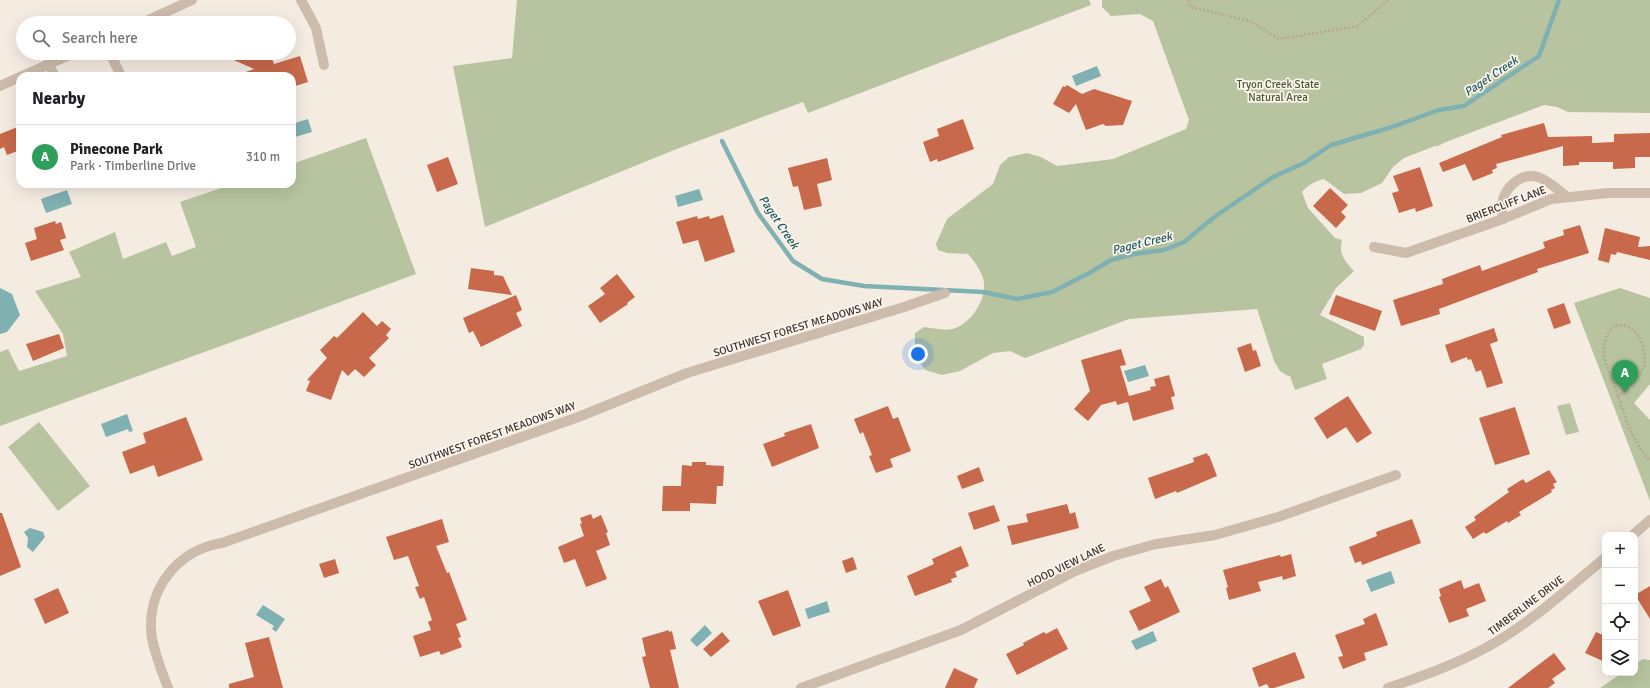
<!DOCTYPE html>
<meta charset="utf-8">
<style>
:root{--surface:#fff;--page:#f2f2f2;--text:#202124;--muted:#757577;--line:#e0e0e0;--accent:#1f5a5e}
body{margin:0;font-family:Signika,sans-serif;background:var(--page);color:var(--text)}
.controls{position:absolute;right:12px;bottom:12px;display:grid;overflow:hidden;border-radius:8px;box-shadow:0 4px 16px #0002}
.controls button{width:36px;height:36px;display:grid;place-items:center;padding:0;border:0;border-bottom:1px solid var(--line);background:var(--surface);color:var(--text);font:20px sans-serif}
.you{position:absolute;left:918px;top:354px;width:14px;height:14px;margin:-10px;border:3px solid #fff;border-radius:50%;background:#1a73e8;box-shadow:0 0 0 6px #1a73e833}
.badge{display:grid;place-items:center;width:26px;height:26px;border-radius:50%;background:var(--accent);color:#fff;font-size:13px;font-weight:700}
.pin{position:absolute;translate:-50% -33px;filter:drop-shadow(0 1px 2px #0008)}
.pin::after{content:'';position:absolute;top:21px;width:14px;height:12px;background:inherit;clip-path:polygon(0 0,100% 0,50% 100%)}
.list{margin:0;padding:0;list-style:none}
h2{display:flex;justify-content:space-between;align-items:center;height:52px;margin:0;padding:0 16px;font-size:17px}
h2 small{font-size:13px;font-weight:400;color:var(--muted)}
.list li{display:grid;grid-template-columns:26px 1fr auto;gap:12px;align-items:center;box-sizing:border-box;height:64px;padding:0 16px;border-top:1px solid var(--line)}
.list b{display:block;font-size:15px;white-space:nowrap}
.list p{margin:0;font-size:13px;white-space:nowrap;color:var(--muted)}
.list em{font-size:13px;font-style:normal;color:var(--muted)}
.icon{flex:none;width:22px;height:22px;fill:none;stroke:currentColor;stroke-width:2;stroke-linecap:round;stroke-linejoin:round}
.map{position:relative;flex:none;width:1650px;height:688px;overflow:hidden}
.search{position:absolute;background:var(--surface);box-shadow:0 4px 16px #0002;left:16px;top:16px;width:280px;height:44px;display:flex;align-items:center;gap:10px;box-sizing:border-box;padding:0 14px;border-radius:22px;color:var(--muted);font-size:15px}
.panel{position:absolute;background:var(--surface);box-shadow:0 4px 16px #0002;left:16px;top:72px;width:280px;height:116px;border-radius:12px}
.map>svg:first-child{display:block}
.green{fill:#b8c4a0}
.water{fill:#7fb0b2}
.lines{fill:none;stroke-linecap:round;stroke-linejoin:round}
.stream{stroke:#7fb0b2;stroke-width:4.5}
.building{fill:#c8694b}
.path{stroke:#b9a596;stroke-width:2.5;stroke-dasharray:2 2;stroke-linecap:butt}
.minor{stroke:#cdbbac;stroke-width:10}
.labels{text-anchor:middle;stroke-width:3.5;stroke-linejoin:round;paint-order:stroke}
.park-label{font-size:11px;fill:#4a5a2e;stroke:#fbf5ee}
.street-label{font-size:11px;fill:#3b302b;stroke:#fbf5ee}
.water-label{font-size:12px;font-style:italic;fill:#1f5a5e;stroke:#fbf5ee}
</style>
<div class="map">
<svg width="1650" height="688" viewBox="0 0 1650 688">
<rect width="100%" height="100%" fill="#f4ebe1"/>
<g class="green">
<path d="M517,0h572l2,5 -283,108 -5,-11 -129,48 -189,77 -32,-161 59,-8z"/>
<path d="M1102,0h548v113l-82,-1 -11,-5 -13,-2 -98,37 -8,4h-3l-31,12 -11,9 -11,16 -21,10 -17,1 -20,-15c-9,2 -16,6 -22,13l6,16 27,30 7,2c-4,13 3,22 12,31l-18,17 -16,27 44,22v8l-3,4 -39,15 5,15 -32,11 -5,-14h-2l-8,-5 -6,-10 -17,-52 -128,10 -104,39 -15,-7 -17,2 -33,18 -18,4 -17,-5 -10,-17v-20l9,-6c9,1 19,4 28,2 19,-4 37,-32 31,-51 -3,-9 -9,-17 -15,-24l-21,-1 -9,-3 -2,-6 11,-25 46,-35 7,-19 9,-8 18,-4 14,4 16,9 56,-7 73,-30 3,-9 -36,-99 -13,-7 -29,2 -9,-9z"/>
<path d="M366,138l50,136 -184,68 -232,84v-74l8,-3 11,22 48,-15 -4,-22 -28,-43 46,-14 -12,-25 46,-20 8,27 43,-17 6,14 24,-9 -16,-45 53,-18h59v-20z"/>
<path d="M1620,288l30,10v86l-16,19 16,17v81l-76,-198z"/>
<path d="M1570,403l9,29 -13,3 -9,-29z"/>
<path d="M39,422l51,64 -32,25 -50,-64z"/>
<path d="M1643,659l7,1v28h-50l22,-15h13v-9z"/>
</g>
<g class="water">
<path d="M1097,66l4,10 -25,10 -4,-10z"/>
<path d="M308,119l4,13 -20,6v-14z"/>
<path d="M699,189l4,11 -25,7 -3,-11z"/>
<path d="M67,190l5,14 -26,9 -5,-14z"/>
<path d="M0,288l12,6 8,21 -13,17 -7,2z"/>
<path d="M1145,365l4,11 -21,6 -4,-11z"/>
<path d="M127,414l6,17 -4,1 -1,-3 -22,8 -5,-13z"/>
<path d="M30,528l13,4 2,5 -12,15 -6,-5 1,-9 -4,-6z"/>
<path d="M1391,571l4,12 -24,9 -5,-12z"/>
<path d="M827,601l3,11 -22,7 -3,-10z"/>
<path d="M263,605l22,14 -9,13 -4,-3 2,-3 -18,-11z"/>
<path d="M705,625l7,8 -15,14 -7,-7z"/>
<path d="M1153,631l4,10 -21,9 -5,-9z"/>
</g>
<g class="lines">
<path class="stream" d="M722,141l36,72 35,48 29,18 42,7 119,6 34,7 35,-7 39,-20 20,-12 23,-6 30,-4 20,-8 33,-27 56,-38 31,-14 27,-18 61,-18 47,-17 25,-4 75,-50 20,-56"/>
</g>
<g class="building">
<path d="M218,53h52l4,11 26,-8 8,26 -16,5v-11h-48l-1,-3 11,-4z"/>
<path d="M1067,85l15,9 12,-5 38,12 -9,24 -17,1 -3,-2 -17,6 -10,-26 -7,9 -16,-9 10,-18 2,1z"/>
<path d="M963,119l11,30 -36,13 -1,-3 -7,3 -7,-20 16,-6 -2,-7z"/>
<path d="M1544,123l4,14 44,-1v7l22,-1v-8l36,-1v24h-15v11l-22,1v-7h-34v3l-16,1v-20l-67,18 1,4 -5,2 1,3 -20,8 -8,-17 -22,8 -4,-9 63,-26 -1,-2z"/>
<path d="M20,126v24l-13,5 -3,-8 -4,2v-15z"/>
<path d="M448,157l10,27 -21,8 -10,-27z"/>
<path d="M827,158l5,22 -15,4 5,22 -18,4 -6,-24 -5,1 -5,-19z"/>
<path d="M1420,167l13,39 -17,6 -1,-4 -16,5 -7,-20 7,-2 -6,-15z"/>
<path d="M1330,188l18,17 -7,7 5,5 -10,11 -23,-22z"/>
<path d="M723,215l12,37 -30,10 -7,-22 -15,4 -7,-22 21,-6 1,3 11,-3 1,3z"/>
<path d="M55,221l1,3 5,-2 5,16 -6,2 4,10 -33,11 -6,-18 12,-4 -3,-11z"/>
<path d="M1580,225l9,28 -52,16 1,3 -99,37 1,5 -39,12 -8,-26 50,-16 -1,-5 38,-14 2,6 63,-23 -2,-6 21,-7 -1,-5z"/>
<path d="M1605,228l35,9 -2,10 12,-1v14l-33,-8 -1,3 -5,-1 -2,9 -11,-3z"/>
<path d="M471,268l23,3v4l9,1 9,19 -44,-6z"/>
<path d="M617,274l18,23 -8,6 1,1 -28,19 -12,-17 17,-12 -5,-6z"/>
<path d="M516,295l6,15 -6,3 6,13 -41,21 -8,-16 -4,2 -6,-15z"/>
<path d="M1336,295l46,16 -7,20 -46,-17z"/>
<path d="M1564,303l7,20 -17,6 -7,-20z"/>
<path d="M363,312l14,14 5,-5 9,8 -5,6 3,3 -20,20 7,7 -12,12 -9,-8 -7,7 -6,-6 -11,30 -25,-9 4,-10 -3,-1 20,-22 -7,-8 14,-14 3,2z"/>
<path d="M1494,328l4,13 -8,3 13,39 -16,5 -6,-18 -5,2 -5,-13 -3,1 -1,-3 -16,6 -6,-18z"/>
<path d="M59,334l5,14 -31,13 -7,-17z"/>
<path d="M1251,343l2,8 3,-1 5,16 -16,6 -8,-24z"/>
<path d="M1121,349l5,16 -6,1 9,30 22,-6 -1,-3 6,-1 -2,-7 15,-4 6,21 -4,1 3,12 -41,12 -5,-19 -11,3 -1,-4 -15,4 -13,16 -14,-12 16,-18 -9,-31z"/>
<path d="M1348,396l24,37 -15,10 -11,-16 -19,12 -13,-21z"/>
<path d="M888,406l5,13 5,-2 13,34 -21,8 3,8 -17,6 -7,-17 3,-1 -9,-23 -3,2 -6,-15z"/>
<path d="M1515,407l15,47 -35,11 -16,-47z"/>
<path d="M186,417l17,43 -45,17 -4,-12 -24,9 -8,-22 24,-9 -3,-10z"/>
<path d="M811,424l8,24 -47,19 -9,-23 22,-8 -1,-3z"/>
<path d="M1207,453l1,3 1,-1 8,21 -40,17 -1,-2 -21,8 -7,-21 46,-16 -1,-4z"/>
<path d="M692,462h14v3l18,1 -1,20h-6l-1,18 -26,-1v8h-28l1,-25h18l1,-21 10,1z"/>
<path d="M979,467l5,14 -22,8 -5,-13z"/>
<path d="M1549,470l8,12 -4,2 2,4 -4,2 1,2 -33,20 2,3 -13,8 -1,-2 -21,13 -2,-2 -11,7 -8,-12 11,-7 -2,-3 35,-25 -2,-3 16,-10 3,4z"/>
<path d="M1067,504l3,10 5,-2 4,16 -67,17 -5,-19 21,-4 -2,-8z"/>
<path d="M994,505l6,16 -26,9 -6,-17z"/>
<path d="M0,513h2l19,54 -21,9z"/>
<path d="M591,514l2,5 8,-4 7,17 -2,1 4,12 -14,6 11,28 -21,8 -11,-28 -11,4 -6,-16 26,-11 -4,-12 2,-1 -2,-5z"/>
<path d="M442,519l7,23 -13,4 11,27 2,-1 18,48 -11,4 5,13 -3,1 4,9 -21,8 -2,-4 -19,6 -7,-21 18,-6 -3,-8 4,-2 -8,-23 -4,2 -5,-12 4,-1 -11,-30 -14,4 -8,-23z"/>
<path d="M1412,519l9,24 -59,22 -1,-4 -6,2 -6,-16 28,-11 -1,-4z"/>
<path d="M961,546l8,20 -14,6 2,5 -6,2 1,3 -37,14 -8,-20 27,-12 -2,-5z"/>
<path d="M1291,554l5,22 -13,4 -1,-4 -24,6 3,9 -32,9 -3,-12 2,-1 -5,-17 57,-15 1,2z"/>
<path d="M853,557l4,12 -11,4 -4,-12z"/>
<path d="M335,559l4,14 -15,5 -5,-14z"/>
<path d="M1161,579l4,9 3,-2 12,26 -41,19 -10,-20 22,-10 -7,-14z"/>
<path d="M1461,580l3,9 15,-6 7,18 -20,8 3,7 -20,7 -10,-26 2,-1 -2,-7z"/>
<path d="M1650,586v33l-15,-24z"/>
<path d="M58,588l11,25 -24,11 -11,-25z"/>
<path d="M788,590l13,36 -28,10 -15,-35z"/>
<path d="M1376,613l12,32 -24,8 2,7 -23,9 -5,-12 5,-1 -8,-21 30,-11 -2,-5z"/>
<path d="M1057,628l11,21 -51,26 -11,-21 18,-9 -1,-2 21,-11 2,2z"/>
<path d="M669,630v2l3,-1 4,18 -6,1 9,38h-29l-8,-31 4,-1 -4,-18z"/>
<path d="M722,632l8,9 -19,16 -8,-8z"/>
<path d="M1596,632l9,4v26l-20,-9z"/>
<path d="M269,637l14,51h-54v-4l25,-7 -9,-34z"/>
<path d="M1295,652l10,26 -31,10h-5l-2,-4 -8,3 -7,-19z"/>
<path d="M1554,653l12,16 -14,10 3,4 -7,5h-40z"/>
<path d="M954,668l24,11 -4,9h-29z"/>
</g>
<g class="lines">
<g class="path">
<path d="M1188,0l3,7 59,14 29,18 79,-13 30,-26"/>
<path d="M1618,397c9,-10 20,-19 26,-30 6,-44 -40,-60 -40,-15 0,12 10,32 14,44 8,23 15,47 32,65"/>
</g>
<g class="minor">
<path d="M301,0l15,28 8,37"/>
<path d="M142,23l50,-23"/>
<path d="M110,53l11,23"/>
<path d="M48,64l7,12"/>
<path d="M22,76l52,-23"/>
<path d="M0,86l20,-9"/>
<path d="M1503,219c-1,-5 -2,-11 -1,-15 2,-16 19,-32 36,-27 10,3 20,13 28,19"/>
<path d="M1374,247l32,6 97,-34 48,-20 57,-6h42"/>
<path d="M1633,535l17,-15"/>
<path d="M168,688c-6,-16 -13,-33 -16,-50 -7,-46 24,-88 70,-95l359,-127 106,-43 217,-66 41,-14"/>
<path d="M801,688l160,-58 114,-59 38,-15 43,-12 59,-9 63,-18 118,-42"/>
<path d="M1388,688c34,-12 69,-24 101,-42 42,-23 79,-58 116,-88"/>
</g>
</g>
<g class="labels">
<g class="park-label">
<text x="1278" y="88">Tryon Creek State<tspan x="1278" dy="13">Natural Area</tspan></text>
</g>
<g class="street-label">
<text transform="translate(1506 204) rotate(-21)" y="4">BRIERCLIFF LANE</text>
<text transform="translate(798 327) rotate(-17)" y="4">SOUTHWEST FOREST MEADOWS WAY</text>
<text transform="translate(492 435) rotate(-20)" y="4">SOUTHWEST FOREST MEADOWS WAY</text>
<text transform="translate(1066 565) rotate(-26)" y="4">HOOD VIEW LANE</text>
<text transform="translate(1526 605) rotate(-37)" y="4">TIMBERLINE DRIVE</text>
</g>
<g class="water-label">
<text transform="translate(1491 76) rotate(-34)" y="4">Paget Creek</text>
<text transform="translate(779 222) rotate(56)" y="4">Paget Creek</text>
<text transform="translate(1142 243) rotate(-14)" y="4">Paget Creek</text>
</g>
</g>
</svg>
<div class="controls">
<button>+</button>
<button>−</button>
<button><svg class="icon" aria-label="locate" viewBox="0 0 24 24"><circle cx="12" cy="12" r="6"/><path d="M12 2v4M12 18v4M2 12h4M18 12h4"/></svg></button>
<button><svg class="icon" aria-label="layers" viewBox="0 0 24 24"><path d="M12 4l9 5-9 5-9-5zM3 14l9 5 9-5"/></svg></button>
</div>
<div class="you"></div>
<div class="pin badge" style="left:1625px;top:393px;background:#2e9e5b">A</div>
<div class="search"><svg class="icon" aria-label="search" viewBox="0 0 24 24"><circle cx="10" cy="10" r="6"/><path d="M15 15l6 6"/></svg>Search here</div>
<section class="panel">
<h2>Nearby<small></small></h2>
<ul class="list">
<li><span class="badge" style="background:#2e9e5b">A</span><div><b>Pinecone Park</b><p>Park · Timberline Drive</p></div><em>310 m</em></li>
</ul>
</section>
</div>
